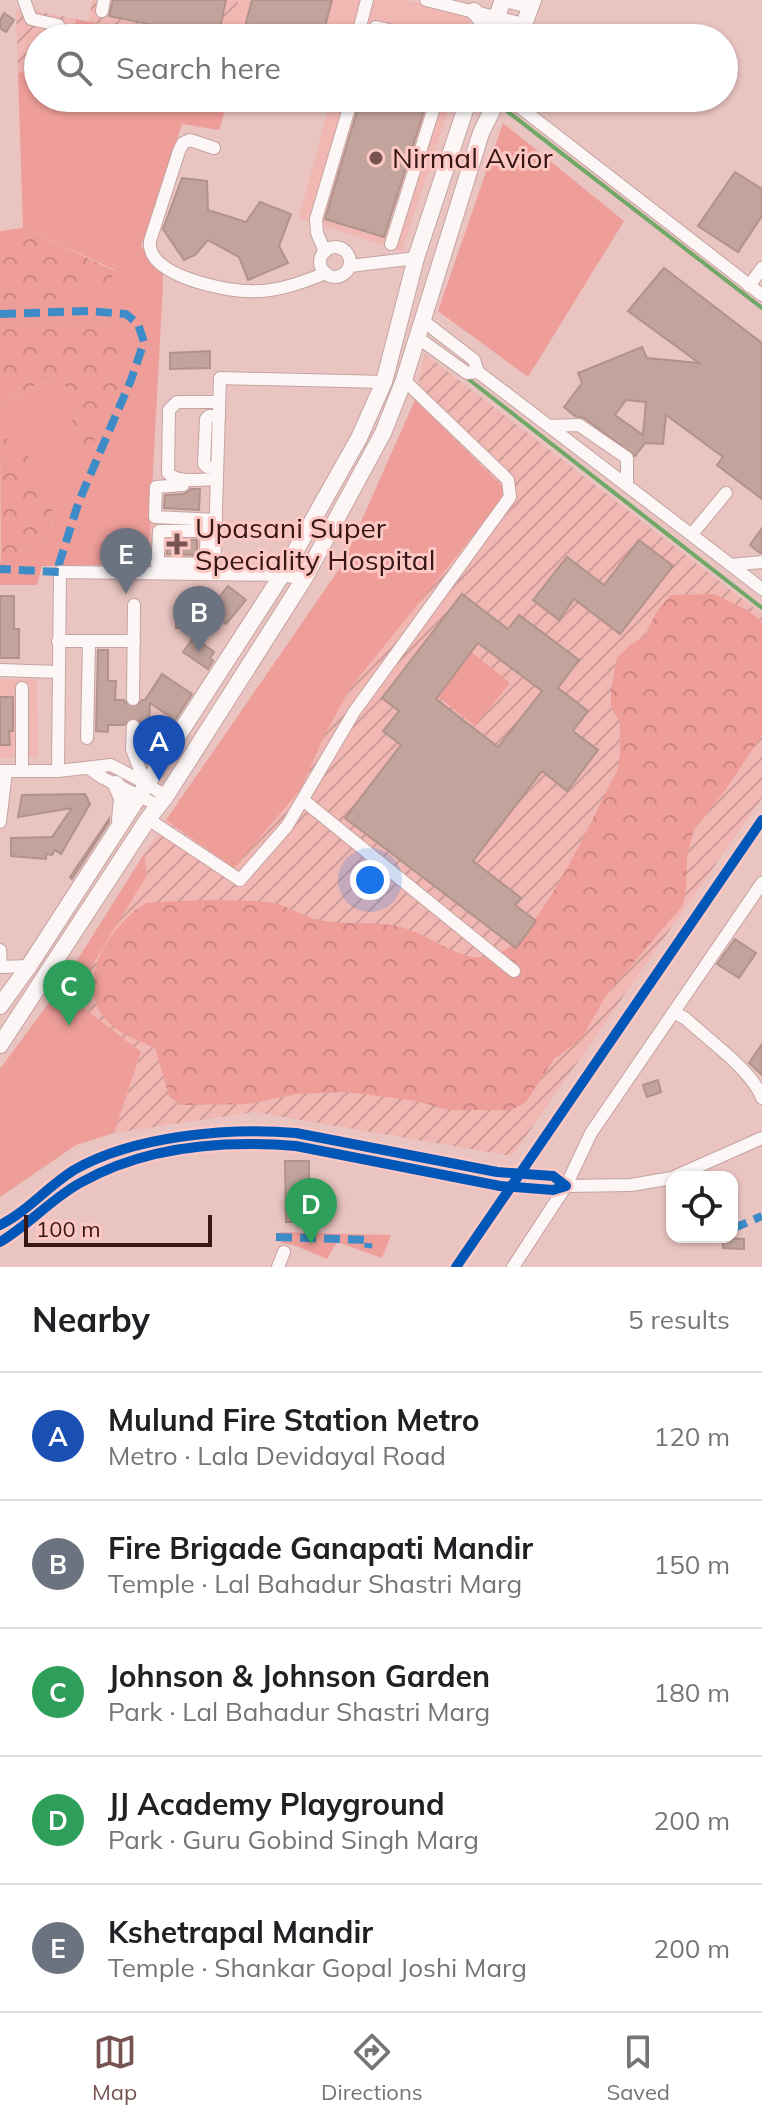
<!DOCTYPE html>
<meta charset="utf-8">
<style>
:root{--surface:#fff;--page:#f6f6f6;--text:#202124;--muted:#757577;--line:#e0e0e0;--accent:#755452}
body{margin:0;font-family:Mulish,sans-serif;background:var(--page);color:var(--text)}
.controls{position:absolute;right:24px;bottom:24px;display:grid;overflow:hidden;border-radius:16px;box-shadow:0 2px 6px #0004}
.controls button{width:72px;height:72px;display:grid;place-items:center;padding:0;border:0;border-bottom:2px solid var(--line);background:var(--surface);color:var(--text);font:40px sans-serif}
.scale{position:absolute;left:24px;bottom:20px;width:188px;box-sizing:border-box;padding-left:8px;border:4px solid #371716;border-top:0;font-size:22px;line-height:28px;white-space:nowrap;color:#371716;-webkit-text-stroke:6px #fdc8c3;paint-order:stroke}
.you{position:absolute;left:370px;top:880px;width:28px;height:28px;margin:-20px;border:6px solid #fff;border-radius:50%;background:#1a73e8;box-shadow:0 0 0 12px #1a73e833}
.badge{display:grid;place-items:center;width:52px;height:52px;border-radius:50%;background:var(--accent);color:#fff;font-size:26px;font-weight:700}
.pin{position:absolute;translate:-50% -66px;filter:drop-shadow(0 2px 4px #0008)}
.pin::after{content:'';position:absolute;top:42px;width:28px;height:24px;background:inherit;clip-path:polygon(0 0,100% 0,50% 100%)}
.list{margin:0;padding:0;list-style:none}
h2{display:flex;justify-content:space-between;align-items:center;height:104px;margin:0;padding:0 32px;font-size:34px}
h2 small{font-size:26px;font-weight:400;color:var(--muted)}
.list li{display:grid;grid-template-columns:52px 1fr auto;gap:24px;align-items:center;box-sizing:border-box;height:128px;padding:0 32px;border-top:2px solid var(--line)}
.list b{display:block;font-size:30px;white-space:nowrap}
.list p{margin:0;font-size:26px;white-space:nowrap;color:var(--muted)}
.list em{font-size:26px;font-style:normal;color:var(--muted)}
.icon{flex:none;width:44px;height:44px;fill:none;stroke:currentColor;stroke-width:2;stroke-linecap:round;stroke-linejoin:round}
.map{position:relative;flex:none;width:762px;height:1267px;overflow:hidden}
.search{position:absolute;background:var(--surface);box-shadow:0 2px 6px #0004;left:24px;right:24px;top:24px;height:88px;display:flex;align-items:center;gap:20px;box-sizing:border-box;padding:0 28px;border-radius:44px;color:var(--muted);font-size:30px}
.sheet{height:744px;background:var(--surface)}
nav{display:flex;justify-content:space-around;align-items:center;box-sizing:border-box;height:112px;border-top:2px solid var(--line);background:var(--surface);font-size:22px;color:var(--muted)}
nav a{display:grid;justify-items:center;gap:4px}
nav .on{color:var(--accent)}
.map>svg:first-child{display:block}
.built{fill:#f1b7b2}
.industrial{fill:url(#industrial-furrows)}
.green{fill:#ee9d98}
.forest{fill:url(#forest-crowns)}
.lines{fill:none;stroke-linecap:round;stroke-linejoin:round}
.stream{stroke:#71a767;stroke-width:4}
.building{fill:#c2a49c;stroke:#b1938c;stroke-width:2;fill-rule:evenodd}
.minor-tunnel{stroke:#c5a19f;stroke-width:12;stroke-dasharray:12 6;stroke-linecap:butt}
.minor-casing{stroke:#c4a4a2;stroke-width:14}
.major-casing{stroke:#c4a4a2;stroke-width:18}
.minor{stroke:#fcf6f6;stroke-width:12}
.major{stroke:#fcf6f6;stroke-width:16}
.quiet{stroke:#3d8cc8;stroke-width:8;stroke-dasharray:16 8;stroke-linecap:butt}
.cycleway-casing{stroke:#fdc8c3;stroke-width:15}
.cycleway{stroke:#0057b8;stroke-width:10}
.poi-dot{fill:#755452;stroke:#fdc8c3;stroke-width:3}
.labels{text-anchor:middle;stroke-width:6;stroke-linejoin:round;paint-order:stroke}
.poi-label{font-size:28px;fill:#371716;stroke:#fdc8c3;text-anchor:start}
</style>
<div class="map">
<svg width="762" height="1267" viewBox="0 0 762 1267">
<defs>
<pattern id="industrial-furrows" width="10" height="10" patternUnits="userSpaceOnUse" patternTransform="scale(2)"><rect width="10" height="10" fill="#f1b7b2"/><path d="M-1 1l2-2M0 10L10 0M9 11l2-2" fill="none" stroke="#cf9d98"/></pattern>
<pattern id="forest-crowns" width="20" height="18" patternUnits="userSpaceOnUse" patternTransform="scale(2)"><rect width="20" height="18" fill="#ee9d98"/><path d="M2 6a3 3 0 1 1 6 0M12 15a3 3 0 1 1 6 0" fill="none" stroke="#cd8682"/></pattern>
</defs>
<rect width="100%" height="100%" fill="#e9c4c1"/>
<g class="built">
<path d="M238,0h168l61,13 6,24 -243,1z"/>
<path d="M331,98h122l-51,153 -103,-33z"/>
<path d="M151,520l55,6 -2,36h-56z"/>
<path d="M0,679h37l1,78 -38,1z"/>
</g>
<g class="industrial">
<path d="M92,0h146l-8,38h-68l-73,-16z"/>
<path d="M16,10h15l45,9v19h-38v37l-20,-3z"/>
<path d="M425,354l337,260v184l-250,358 -258,-44 -140,21 27,-81 -70,-53 76,-124 -3,-21 198,-289 73,-165z"/>
</g>
<g class="green">
<path d="M76,19l86,19h-86z"/>
<path d="M18,72l20,3v23h191l-10,32 -37,-6 -41,122 7,11 14,8 1,19 -15,280 -106,2 -5,19h-37v-23l37,-18 14,-14 2,-23 -47,-68h-6v-35c32,-12 31,-28 70,-17l3,28 -7,26 46,-116 -64,-4 -48,3v-25h69l46,-29 -92,-42z"/>
<path d="M503,123l121,98 -96,156 -90,-66z"/>
<path d="M415,400l93,92 -157,195 -25,45 -26,58 -66,78 -68,-48 176,-255z"/>
<path d="M470,651l40,32 -35,43 -40,-32z"/>
<path d="M144,854l3,21 -75,124 69,53 -27,81 -38,12 -76,52v-128l59,-80z"/>
<path d="M281,1232l110,3 -9,23 -45,-16 -10,17 -33,-14 -13,-2z"/>
</g>
<g class="forest">
<path d="M23,228l92,43 -7,16 -39,12h-69v-68z"/>
<path d="M48,321l64,4 11,19 -4,43 -33,73h-8l-13,-19 8,-26 -4,-28c-38,-11 -38,5 -69,17v-80z"/>
<path d="M6,438l31,26 16,43 -2,23 -14,14 -36,18 -1,-123z"/>
<path d="M714,594l33,16 15,12v113l-33,50 -35,45 -7,26 -1,33 -3,16 -76,89 -26,45 -27,20 -28,43 -15,8h-63l-31,-9 -71,-9 -50,2 -48,10 -67,1 -12,-9 -14,-48c-14,-7 -34,-13 -45,-24 -40,-38 -1,-98 36,-121 34,-3 89,-4 122,-1 18,2 34,15 51,18 27,6 58,0 85,8 33,9 66,45 101,22 41,-26 88,-134 112,-179l3,-17v-32l-9,-14v-17l6,-33 13,-13 14,-8 13,-26 14,-16z"/>
</g>
<g class="lines">
<g class="stream">
<path d="M503,108l259,200"/>
<path d="M467,378l295,230"/>
</g>
</g>
<g class="building">
<path d="M113,0h113l-8,38 -109,-22z"/>
<path d="M252,0h80l-10,38h-80z"/>
<path d="M4,13l10,7 -8,12 -6,-4v-8z"/>
<path d="M361,98h67l-44,139 -59,-18z"/>
<path d="M735,172l27,17v27l-24,36 -40,-26z"/>
<path d="M182,178l25,3 1,29 38,12 14,-20 31,12 -12,32 9,17 -40,17 -9,-23 -31,-17 -13,15 -11,5 -21,-31z"/>
<path d="M664,268l98,75v156l-45,-34 6,-8 -57,-42 -3,29 -18,-1 -10,13 -51,-38 -9,-2 -11,-9 18,-24 -4,-10 64,-26 5,11 52,5 -71,-52zM626,400l20,2 -3,33 -28,-20z"/>
<path d="M210,351v17l-40,1v-16z"/>
<path d="M191,489h9l-1,21 -35,-2 1,-13 19,-1z"/>
<path d="M762,528v25h-2l-10,-8z"/>
<path d="M168,540h29v15l-30,-1z"/>
<path d="M639,540l34,26 -53,68 -46,-35 -15,21 -26,-20 34,-43 37,28z"/>
<path d="M228,586l18,14 -20,24 -17,-14z"/>
<path d="M462,594l46,35 11,-14 60,45 -21,28 30,23 -15,20 25,19 -31,41 -25,-20 -69,90 48,37 -6,7 21,16 -20,27 -171,-130 56,-73 -18,-14 16,-20 -17,-13zM478,643l64,48 -44,56 -62,-48z"/>
<path d="M0,596h14v33h5v29h-19z"/>
<rect x="176" y="613" width="10" height="15"/>
<path d="M194,637l20,15 -4,6 3,3 -5,8 -25,-17z"/>
<path d="M98,650h10v31h8l-1,19h9l5,7h8l5,-7h3l17,-26 30,20 -45,69 28,-43 -25,-17 -1,22h-7l-4,-6 -5,-2 -9,8h-16v7l-12,-1z"/>
<path d="M0,697h13v34h-4l1,14h-10z"/>
<path d="M85,794l5,10 -29,50 -6,-4 -3,5 -6,-1v5l-35,-3v-18l41,-1 20,-29 -54,9 4,-22z"/>
<path d="M109,819v3l-37,57 -2,-2z"/>
<path d="M735,939l21,14 -17,25 -22,-14z"/>
<path d="M762,1044v31l-13,-12z"/>
<path d="M658,1080l3,12 -14,5 -4,-12z"/>
<path d="M285,1161h24v61h-23z"/>
<path d="M723,1238l21,1v10l-21,-1z"/>
</g>
<g class="lines">
<path class="minor-tunnel" d="M133,726v-27"/>
<defs>
<g id="minor">
<path d="M24,0l7,19 27,6"/>
<path d="M426,0l97,24"/>
<path d="M500,0l30,7"/>
<path d="M102,11l2,-11"/>
<path d="M357,38l10,-38"/>
<path d="M370,38l6,-11 48,11"/>
<path d="M508,98l254,197"/>
<path d="M214,148l-24,-8 -7,3 -4,8 -29,90c-4,34 71,49 97,50 27,2 54,-8 79,-18"/>
<path d="M391,244l46,-146"/>
<circle cx="335" cy="262" r="15"/>
<path d="M325,252l-8,-19 -1,-14 36,-121"/>
<path d="M350,266l66,-8"/>
<path d="M749,286l13,-18"/>
<path d="M422,320l52,40 4,12"/>
<path d="M417,337l50,36 11,-1 253,193"/>
<path d="M549,426l30,-1 48,33v27"/>
<path d="M217,468l-10,-1 -3,-3 2,-45 3,-3h10"/>
<path d="M217,479c-15,0 -39,5 -49,-6l1,-63 8,-8h42"/>
<path d="M183,485l-27,2 -1,30 61,3"/>
<path d="M692,534l34,-41"/>
<path d="M762,562l-31,3 31,24"/>
<path d="M157,563l48,1"/>
<path d="M205,566l2,-35"/>
<path d="M157,573l2,-42h56"/>
<path d="M214,573l6,-195 164,4"/>
<path d="M58,641h76"/>
<path d="M0,670l58,2"/>
<path d="M22,688v83"/>
<path d="M133,699l1,-94"/>
<path d="M133,726l-1,23 13,34"/>
<path d="M87,738l2,-97"/>
<path d="M90,769l13,9 56,28"/>
<path d="M0,771h58l53,-6 34,18 21,13"/>
<path d="M58,771l2,-199 222,3 22,4"/>
<path d="M303,800l211,171"/>
<path d="M148,819l92,61 47,-54 67,-114 156,-215 -2,-17 -104,-100"/>
<path d="M0,822l6,-51"/>
<path d="M0,950l1,17"/>
<path d="M0,967l29,-1"/>
<path d="M674,1012l12,7c22,21 66,51 76,79"/>
<path d="M674,1177l88,-39"/>
<path d="M566,1186l65,-1 41,-7"/>
<path d="M0,1225c27,-13 48,-39 74,-55 59,-34 155,-43 222,-37l201,39 56,4 13,10 -13,4 -53,-4 -204,-40c-73,-6 -151,0 -216,37 -29,16 -51,42 -80,59"/>
<path d="M278,1267l6,-15"/>
<path d="M513,1267l53,-81 25,-53 171,-250"/>
</g>
<g id="major">
<path d="M474,11l7,8 3,19"/>
<path d="M489,38l14,-38"/>
<path d="M519,38l14,-38"/>
<path d="M116,784l6,14 -2,22"/>
<path d="M0,1006l29,-40 253,-391 77,-137 25,-56 32,-124 53,-160"/>
<path d="M0,1045l148,-226 18,-23 138,-217 79,-146 21,-53 77,-247 17,-35"/>
</g>
</defs>
<use href="#minor" class="minor-casing"/>
<use href="#major" class="major-casing"/>
<use href="#minor" class="minor"/>
<use href="#major" class="major"/>
<g class="quiet">
<path d="M0,314l88,-3 38,3 12,10 6,18 -13,38 -52,121 -20,63 1,8 -60,-3"/>
<path d="M732,1229l30,-13"/>
<path d="M276,1237l93,3 -1,8"/>
</g>
<defs>
<g id="cycleway">
<path d="M0,1225c27,-13 48,-39 74,-55 59,-34 155,-43 222,-37l201,39 56,4 13,10 -13,4 -53,-4 -204,-40c-73,-6 -151,0 -216,37 -29,16 -51,42 -80,59"/>
<path d="M456,1267l306,-447"/>
</g>
</defs>
<use href="#cycleway" class="cycleway-casing"/>
<use href="#cycleway" class="cycleway"/>
</g>
<g class="poi-dot">
<circle cx="376" cy="158" r="8"/>
<path d="M173 532h8v8h8v8h-8v8h-8v-8h-8v-8h8z"/>
</g>
<g class="labels">
<g class="poi-label">
<text x="392" y="168">Nirmal Avior</text>
<text x="195" y="538">Upasani Super<tspan x="195" dy="32">Speciality Hospital</tspan></text>
</g>
</g>
</svg>
<div class="controls">
<button><svg class="icon" aria-label="locate" viewBox="0 0 24 24"><circle cx="12" cy="12" r="6"/><path d="M12 2v4M12 18v4M2 12h4M18 12h4"/></svg></button>
</div>
<div class="scale">100 m</div>
<div class="you"></div>
<div class="pin badge" style="left:159px;top:781px;background:#1a4fb4">A</div>
<div class="pin badge" style="left:199px;top:652px;background:#6b7280">B</div>
<div class="pin badge" style="left:69px;top:1026px;background:#2e9e5b">C</div>
<div class="pin badge" style="left:311px;top:1244px;background:#2e9e5b">D</div>
<div class="pin badge" style="left:126px;top:594px;background:#6b7280">E</div>
<div class="search"><svg class="icon" aria-label="search" viewBox="0 0 24 24"><circle cx="10" cy="10" r="6"/><path d="M15 15l6 6"/></svg>Search here</div>
</div>
<section class="sheet">
<h2>Nearby<small>5 results</small></h2>
<ul class="list">
<li><span class="badge" style="background:#1a4fb4">A</span><div><b>Mulund Fire Station Metro</b><p>Metro · Lala Devidayal Road</p></div><em>120 m</em></li>
<li><span class="badge" style="background:#6b7280">B</span><div><b>Fire Brigade Ganapati Mandir</b><p>Temple · Lal Bahadur Shastri Marg</p></div><em>150 m</em></li>
<li><span class="badge" style="background:#2e9e5b">C</span><div><b>Johnson &amp; Johnson Garden</b><p>Park · Lal Bahadur Shastri Marg</p></div><em>180 m</em></li>
<li><span class="badge" style="background:#2e9e5b">D</span><div><b>JJ Academy Playground</b><p>Park · Guru Gobind Singh Marg</p></div><em>200 m</em></li>
<li><span class="badge" style="background:#6b7280">E</span><div><b>Kshetrapal Mandir</b><p>Temple · Shankar Gopal Joshi Marg</p></div><em>200 m</em></li>
</ul>
</section>
<nav>
<a class="on"><svg class="icon" aria-label="map" viewBox="0 0 24 24"><path d="M3 6l6-2 6 2 6-2v14l-6 2-6-2-6 2zM9 4v14M15 6v14"/></svg>Map</a>
<a><svg class="icon" aria-label="directions" viewBox="0 0 24 24"><path d="M12 3l9 9-9 9-9-9zM9 14v-3h6M13 9l2 2-2 2"/></svg>Directions</a>
<a><svg class="icon" aria-label="saved" viewBox="0 0 24 24"><path d="M7 4h10v16l-5-4-5 4z"/></svg>Saved</a>
</nav>
